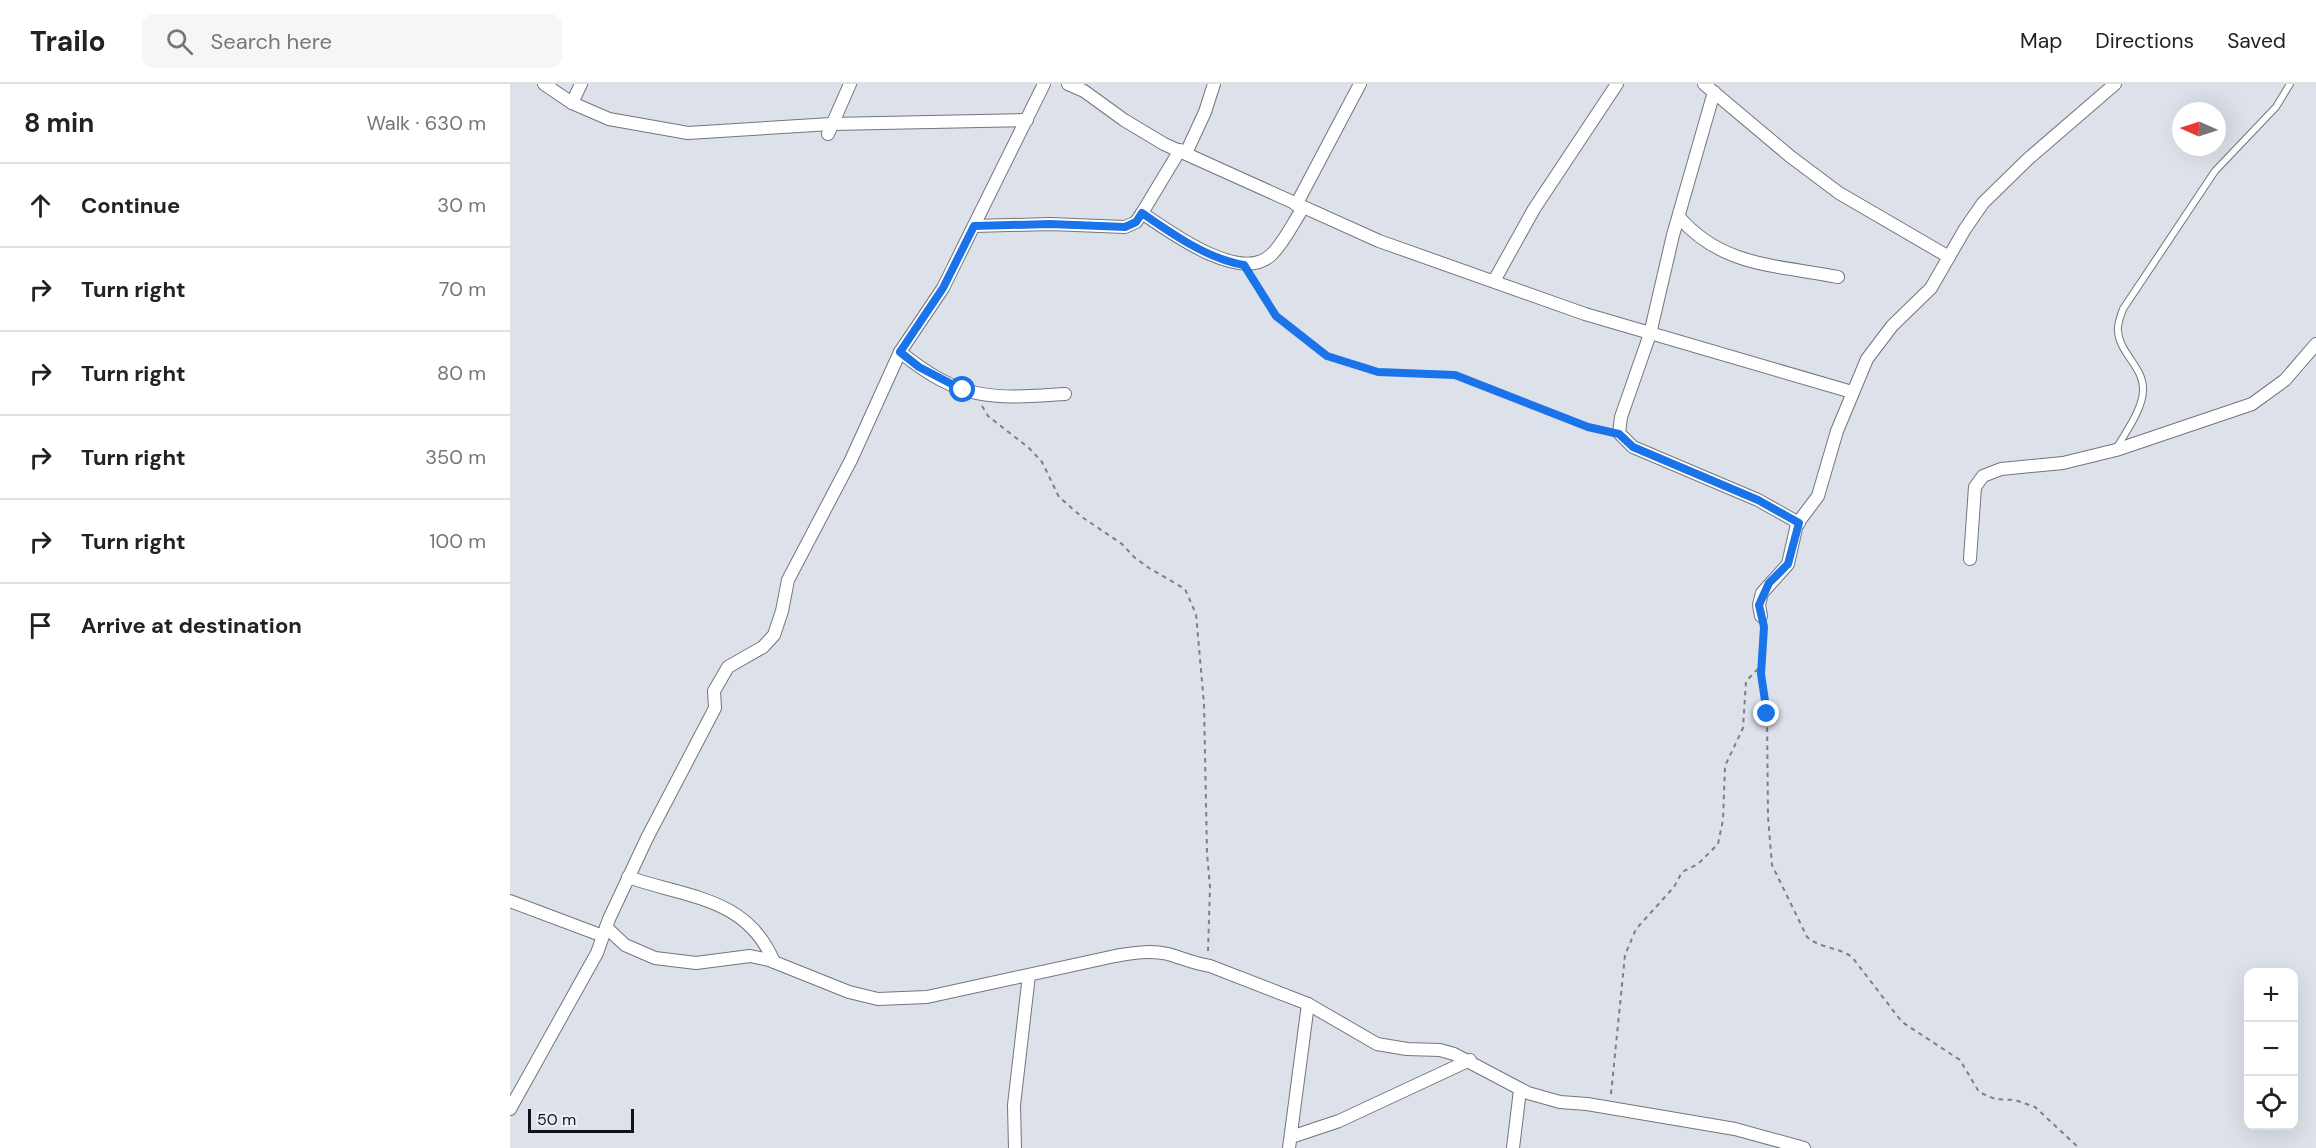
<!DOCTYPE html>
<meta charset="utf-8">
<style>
:root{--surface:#fff;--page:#f6f6f6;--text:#222;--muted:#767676;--line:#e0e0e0}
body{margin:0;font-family:"DM Sans",sans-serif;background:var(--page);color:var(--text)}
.controls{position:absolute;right:18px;bottom:18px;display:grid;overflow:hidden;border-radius:12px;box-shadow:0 6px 24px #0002}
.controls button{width:54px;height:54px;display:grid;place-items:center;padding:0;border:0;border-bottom:2px solid var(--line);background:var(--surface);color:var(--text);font:30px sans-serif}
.compass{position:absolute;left:1662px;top:18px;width:54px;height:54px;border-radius:50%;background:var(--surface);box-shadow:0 6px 24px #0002;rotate:273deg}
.scale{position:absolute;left:18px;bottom:15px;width:106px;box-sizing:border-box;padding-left:6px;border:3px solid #111215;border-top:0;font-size:16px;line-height:21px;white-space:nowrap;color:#111215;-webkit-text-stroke:4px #eaeff7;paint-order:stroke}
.stop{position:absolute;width:18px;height:18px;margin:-14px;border:4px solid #1a73e8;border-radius:50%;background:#fff}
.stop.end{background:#1a73e8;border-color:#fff;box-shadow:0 2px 6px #0008}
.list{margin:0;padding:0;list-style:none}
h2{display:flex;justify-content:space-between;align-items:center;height:78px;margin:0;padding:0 24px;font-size:26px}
h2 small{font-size:20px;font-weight:400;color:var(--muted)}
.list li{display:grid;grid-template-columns:39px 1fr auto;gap:18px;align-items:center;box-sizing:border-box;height:84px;padding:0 24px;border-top:2px solid var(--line)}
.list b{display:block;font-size:22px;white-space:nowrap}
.list em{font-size:20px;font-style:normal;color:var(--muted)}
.icon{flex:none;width:33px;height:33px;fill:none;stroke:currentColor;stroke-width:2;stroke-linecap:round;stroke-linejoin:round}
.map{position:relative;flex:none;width:1806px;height:1064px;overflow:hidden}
header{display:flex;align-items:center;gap:36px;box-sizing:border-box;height:84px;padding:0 30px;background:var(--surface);border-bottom:2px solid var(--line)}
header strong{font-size:28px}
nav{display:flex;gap:33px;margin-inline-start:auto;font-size:21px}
.search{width:420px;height:54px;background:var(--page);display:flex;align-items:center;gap:15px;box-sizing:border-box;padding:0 21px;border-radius:12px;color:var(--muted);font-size:22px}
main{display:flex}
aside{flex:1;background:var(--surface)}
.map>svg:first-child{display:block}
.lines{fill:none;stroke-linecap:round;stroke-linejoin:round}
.service-casing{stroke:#71767d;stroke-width:8}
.minor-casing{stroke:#71767d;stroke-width:14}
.path{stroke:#7c7f85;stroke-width:2;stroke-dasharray:4.5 4.5;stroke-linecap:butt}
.service{stroke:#fff;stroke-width:6}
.minor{stroke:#fff;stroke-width:12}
.route{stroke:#1a73e8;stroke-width:8}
</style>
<header>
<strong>Trailo</strong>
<div class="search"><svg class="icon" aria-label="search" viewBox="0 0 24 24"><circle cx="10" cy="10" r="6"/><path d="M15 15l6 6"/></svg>Search here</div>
<nav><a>Map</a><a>Directions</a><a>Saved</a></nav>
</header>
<main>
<aside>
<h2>8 min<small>Walk · 630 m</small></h2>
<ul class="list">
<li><svg class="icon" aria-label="ahead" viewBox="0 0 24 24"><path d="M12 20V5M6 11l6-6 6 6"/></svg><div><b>Continue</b></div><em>30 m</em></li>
<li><svg class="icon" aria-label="right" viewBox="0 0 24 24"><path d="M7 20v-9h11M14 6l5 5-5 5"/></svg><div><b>Turn right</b></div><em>70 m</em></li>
<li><svg class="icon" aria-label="right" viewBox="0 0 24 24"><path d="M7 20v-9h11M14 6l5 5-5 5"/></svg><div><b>Turn right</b></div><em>80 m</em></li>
<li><svg class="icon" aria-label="right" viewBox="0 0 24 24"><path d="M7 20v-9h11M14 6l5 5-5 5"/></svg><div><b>Turn right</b></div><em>350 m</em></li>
<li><svg class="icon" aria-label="right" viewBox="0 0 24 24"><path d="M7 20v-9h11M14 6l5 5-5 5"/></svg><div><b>Turn right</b></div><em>100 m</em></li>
<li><svg class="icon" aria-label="arrive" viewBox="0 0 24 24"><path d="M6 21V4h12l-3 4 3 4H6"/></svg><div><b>Arrive at destination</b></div></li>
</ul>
</aside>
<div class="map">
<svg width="1806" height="1064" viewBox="0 0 1806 1064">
<rect width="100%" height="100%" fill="#dde2ea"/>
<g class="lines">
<defs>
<path id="service" d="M1606,365c9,-16 27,-40 27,-59 1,-23 -24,-37 -25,-59 -1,-7 3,-16 5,-22l92,-138 61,-64 14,-23"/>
<g id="minor">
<path d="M34,0l28,19 37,16 79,14 143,-9 196,-4"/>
<path d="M558,0l16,7 40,29 40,24 215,97 206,73 267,78"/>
<path d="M1194,0l87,73 48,36 110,64"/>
<path d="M1204,8l-41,143 -23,99 -29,83 -2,16 14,14 125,53 41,23"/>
<path d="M62,19l9,-19"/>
<path d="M318,50l22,-50"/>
<path d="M676,69l19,-41 9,-28"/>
<path d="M786,121l64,-121"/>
<path d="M632,129c28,19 98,71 129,42 13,-12 22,-32 32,-47"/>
<path d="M1169,133c43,50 98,48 159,60"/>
<path d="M464,142l76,-2 75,3 11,-5 6,-9 38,-63"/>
<path d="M984,197l40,-72 83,-125"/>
<path d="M390,268c61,49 90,47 165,42"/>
<path d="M1460,475l5,-72 8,-11 18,-7 62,-6 53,-13 136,-46 33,-24 31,-36"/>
<path d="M1251,532l-2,-11 3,-12 26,-29 9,-40 21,-28 19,-65 30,-72 25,-33 39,-38 34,-59 18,-26 45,-44 87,-75"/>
<path d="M118,793c60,21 119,20 146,85"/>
<path d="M0,817l93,35"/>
<path d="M96,843l19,18 30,13 41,5 54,-7 19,4 80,32 29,7 49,-2 188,-41c17,-3 35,-6 53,-2 14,4 27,10 42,12l98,38 69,40 30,5 33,1 14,4 74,39 32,9 27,2 148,25 69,19"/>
<path d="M0,1025l87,-156 12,-34 38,-81 68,-130 -1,-17 14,-24 35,-20 11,-12 8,-24 6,-31 63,-120 49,-108 43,-64 101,-204"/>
<path d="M781,1053l48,-16 131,-61"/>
<path d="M505,1064l-1,-43 15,-130"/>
<path d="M779,1064l19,-144"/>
<path d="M1003,1064l7,-58"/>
</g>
</defs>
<use href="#service" class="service-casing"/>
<use href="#minor" class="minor-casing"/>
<g class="path">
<path d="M741,191l25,41 51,40 51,16 77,3 133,52 19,4"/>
<path d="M472,322l6,10 41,32 13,14 17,35 23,20 40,27 12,13 15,11 36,21 11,25 8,90 3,149 3,34 -2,64"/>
<path d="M1254,545l-3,45 6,41 1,102 4,48 35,72c12,11 31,10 45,20l50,65 58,38 19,32 16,7 20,1 20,7 44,41"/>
<path d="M1101,1010l14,-139 11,-26 38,-42 8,-15 16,-8 20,-20 5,-24 2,-54 18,-38 3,-47 15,-15"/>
</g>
<use href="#service" class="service"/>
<use href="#minor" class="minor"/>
</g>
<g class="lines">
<path class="route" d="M453,306l-44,-23 -19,-15 43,-64 31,-62 76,-2 75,3 11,-5 6,-9c30,21 66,46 102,52l32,51 51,40 51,16 77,3 133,52 31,7 14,13 125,53 41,23 -11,41 -19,19 -10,22 5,22 -3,47 6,40"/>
</g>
</svg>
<div class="controls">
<button>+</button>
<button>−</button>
<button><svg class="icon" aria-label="locate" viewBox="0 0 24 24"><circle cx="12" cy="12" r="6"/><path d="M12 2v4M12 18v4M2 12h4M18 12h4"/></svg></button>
</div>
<svg class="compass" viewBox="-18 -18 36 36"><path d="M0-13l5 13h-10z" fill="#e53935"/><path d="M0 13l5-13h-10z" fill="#767676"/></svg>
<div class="scale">50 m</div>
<div class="stop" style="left:453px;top:306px"></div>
<div class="stop end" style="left:1257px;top:630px"></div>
</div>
</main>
